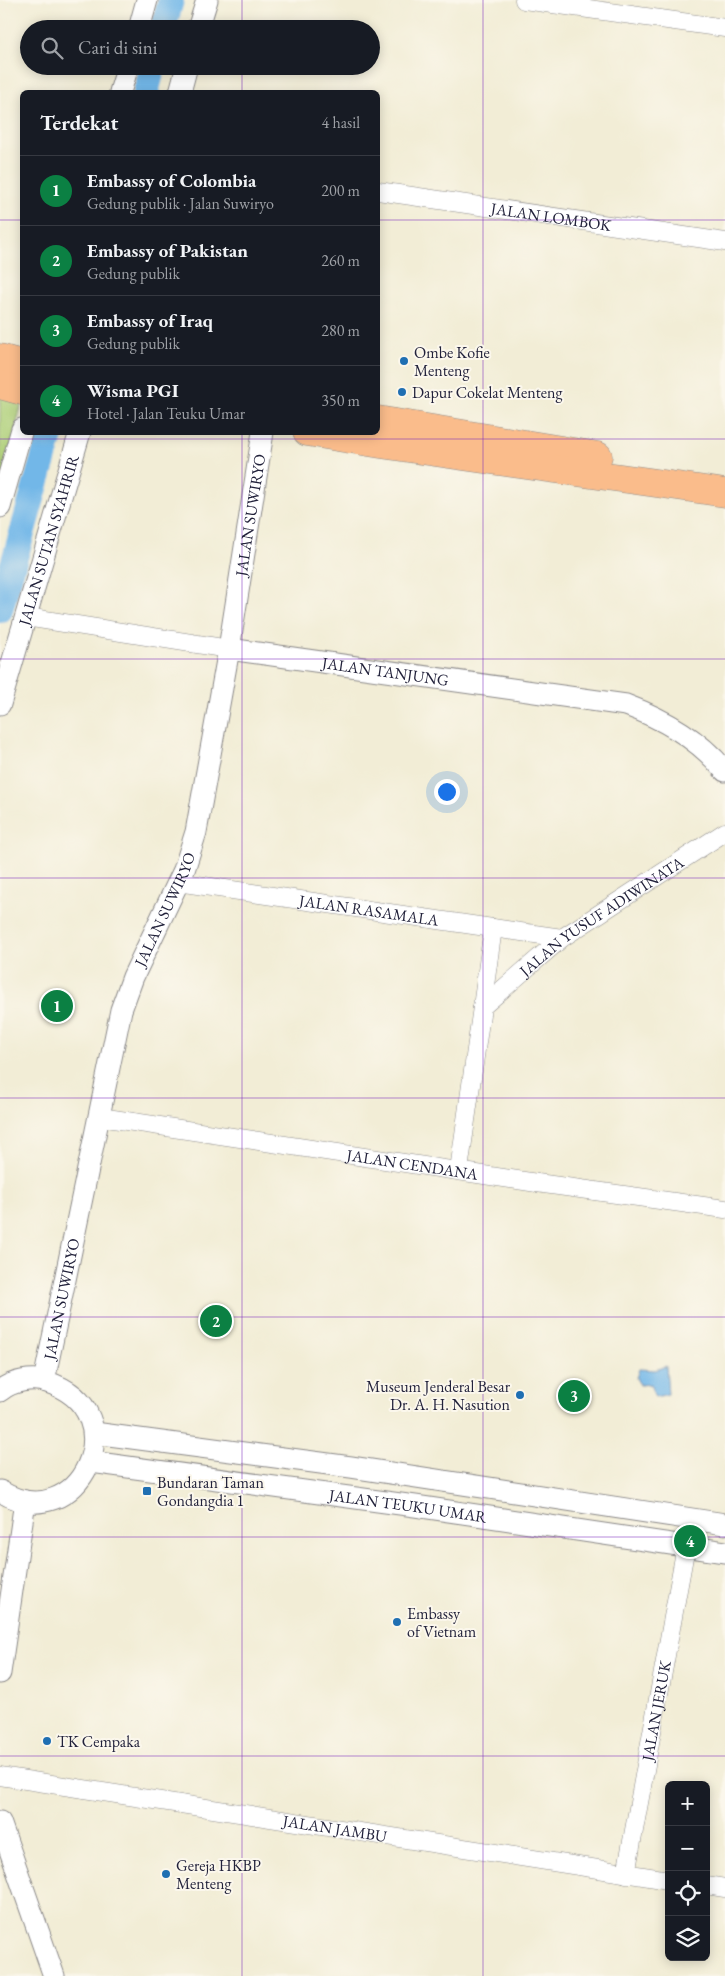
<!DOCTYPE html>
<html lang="id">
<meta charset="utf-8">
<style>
:root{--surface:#171b24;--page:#242831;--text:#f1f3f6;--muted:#9ea1a6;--line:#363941;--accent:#0b8043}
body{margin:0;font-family:"EB Garamond",serif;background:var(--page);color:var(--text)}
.controls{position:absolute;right:15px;bottom:15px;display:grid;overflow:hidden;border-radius:8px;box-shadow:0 2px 12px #0003}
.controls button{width:45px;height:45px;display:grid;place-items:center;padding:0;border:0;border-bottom:1px solid var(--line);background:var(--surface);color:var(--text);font:25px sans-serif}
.you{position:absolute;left:446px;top:791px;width:18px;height:18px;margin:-12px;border:4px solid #fff;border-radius:50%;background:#1a73e8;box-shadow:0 0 0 8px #1a73e833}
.badge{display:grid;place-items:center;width:32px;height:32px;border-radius:50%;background:var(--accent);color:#fff;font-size:16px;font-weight:700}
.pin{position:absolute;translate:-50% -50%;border:2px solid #fff;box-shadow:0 1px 5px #0006}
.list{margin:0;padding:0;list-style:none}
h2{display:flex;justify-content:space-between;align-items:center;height:65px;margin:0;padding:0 20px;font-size:21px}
h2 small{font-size:16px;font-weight:400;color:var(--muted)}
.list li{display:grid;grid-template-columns:32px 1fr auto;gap:15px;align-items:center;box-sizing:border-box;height:70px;padding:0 20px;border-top:1px solid var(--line)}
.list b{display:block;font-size:19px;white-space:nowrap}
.list p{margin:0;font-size:16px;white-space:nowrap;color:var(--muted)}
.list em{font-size:16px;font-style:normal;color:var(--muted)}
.icon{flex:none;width:28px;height:28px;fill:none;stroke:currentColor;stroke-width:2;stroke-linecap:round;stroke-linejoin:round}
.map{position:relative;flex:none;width:725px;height:1976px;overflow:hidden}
.search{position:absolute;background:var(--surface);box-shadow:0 2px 12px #0003;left:20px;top:20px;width:360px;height:55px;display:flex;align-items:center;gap:12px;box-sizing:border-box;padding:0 18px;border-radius:28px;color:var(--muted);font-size:19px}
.panel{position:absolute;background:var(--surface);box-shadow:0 2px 12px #0003;left:20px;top:90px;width:360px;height:345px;border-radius:8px}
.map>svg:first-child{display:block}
.green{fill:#aecf78;stroke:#68785a}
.water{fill:#72b7e8;stroke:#4a6c92}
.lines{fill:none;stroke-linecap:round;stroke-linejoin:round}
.river{stroke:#72b7e8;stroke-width:26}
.minor-casing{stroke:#8a8888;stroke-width:19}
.tertiary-casing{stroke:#8a8888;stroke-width:23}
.primary-casing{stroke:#8a8888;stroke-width:29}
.minor{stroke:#fff;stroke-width:18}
.tertiary{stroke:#fff;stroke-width:21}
.primary{stroke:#fabc8b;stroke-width:28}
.grid{fill:none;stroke:#7b2cbf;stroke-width:1;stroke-opacity:0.55}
.poi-dot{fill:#1f6fb2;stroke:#fbf7ec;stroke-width:2}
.labels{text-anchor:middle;stroke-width:4;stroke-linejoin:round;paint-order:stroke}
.street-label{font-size:16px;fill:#22223b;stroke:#fbf7ec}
.poi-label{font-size:16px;fill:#22223b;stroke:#fbf7ec;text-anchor:start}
</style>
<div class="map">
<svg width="725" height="1976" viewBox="0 0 725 1976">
<rect width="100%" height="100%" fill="#fbf7ec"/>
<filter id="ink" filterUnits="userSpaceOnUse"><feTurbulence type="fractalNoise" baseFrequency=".02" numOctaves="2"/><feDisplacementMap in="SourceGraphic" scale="10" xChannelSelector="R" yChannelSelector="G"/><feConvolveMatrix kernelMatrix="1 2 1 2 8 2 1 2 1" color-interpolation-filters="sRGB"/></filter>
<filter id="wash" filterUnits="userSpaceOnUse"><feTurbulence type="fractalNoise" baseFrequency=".0096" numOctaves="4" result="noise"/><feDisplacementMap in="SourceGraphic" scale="20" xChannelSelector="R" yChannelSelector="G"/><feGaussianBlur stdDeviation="1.12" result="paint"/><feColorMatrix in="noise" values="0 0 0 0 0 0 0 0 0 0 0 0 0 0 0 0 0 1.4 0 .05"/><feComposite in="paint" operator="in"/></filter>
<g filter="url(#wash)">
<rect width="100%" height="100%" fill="#f2edd6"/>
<path class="green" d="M0,389l22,14 -22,84z"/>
<path class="water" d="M666,1366l2,28 -13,3 -5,-13 -10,1 -4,-7 3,-9 16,1z"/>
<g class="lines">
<g class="river">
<path d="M163,29l8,-29"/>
<path d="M146,92l7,-26"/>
<path d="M0,610l51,-178"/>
</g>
</g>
</g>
<g filter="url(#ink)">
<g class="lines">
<defs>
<g id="minor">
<path d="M524,0l201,28"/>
<path id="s1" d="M378,191l347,51"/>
<path d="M26,617l203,32"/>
<path id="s2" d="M177,882l385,56"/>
<path d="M482,1007l11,-79"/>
<path id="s3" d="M100,1117l437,66 188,26"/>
<path id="s4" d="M459,1170l23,-163 80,-69 163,-106"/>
<path id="s5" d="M0,1776l669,104"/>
<path id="s6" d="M626,1874l60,-328"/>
<path d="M706,1885l19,3"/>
</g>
<g id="tertiary">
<path d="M139,29l8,-29"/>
<path d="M198,29l9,-29"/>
<path d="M120,92l8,-26"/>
<path d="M180,92l7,-26"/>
<path d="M0,507l22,-78"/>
<path id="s7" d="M229,649l397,56c38,14 73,34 99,66"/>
<path id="s8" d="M0,704l80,-272"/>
<path id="s9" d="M44,1381l77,-371 12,-33 51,-107 12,-38 33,-183 34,-217"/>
<path d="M0,1391c11,-10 33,-14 47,-9 92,29 32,158 -47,109"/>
<path d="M94,1433l257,34 374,57"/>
<path id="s10" d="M91,1462l324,44 310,46"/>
<path d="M0,1673l25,-172"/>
<path d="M0,1822l54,154"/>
</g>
<g id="primary">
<path d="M0,358l22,6"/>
<path d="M0,385l22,6"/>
<path d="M378,420l220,36"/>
<path d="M307,432c139,24 279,40 418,61"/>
</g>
</defs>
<use href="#minor" class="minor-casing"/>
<use href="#tertiary" class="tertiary-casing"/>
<use href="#primary" class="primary-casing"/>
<use href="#minor" class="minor"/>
<use href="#tertiary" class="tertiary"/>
<use href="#primary" class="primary"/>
</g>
</g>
<path class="grid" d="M242,0v29M483,0v1976M242,66v26M0,220h22M378,220h347M242,432v1544M0,439h725M0,659h725M0,878h725M0,1098h725M0,1317h725M0,1537h725M0,1756h725"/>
<g class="poi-dot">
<circle cx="404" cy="361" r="5"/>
<circle cx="402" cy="392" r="5"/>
<circle cx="520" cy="1395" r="5"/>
<rect x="142" y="1486" width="10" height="10" rx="2.5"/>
<circle cx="397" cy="1622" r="5"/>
<circle cx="47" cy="1741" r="5"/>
<circle cx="166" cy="1874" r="5"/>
</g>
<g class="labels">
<g class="street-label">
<text dy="6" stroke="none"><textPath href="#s1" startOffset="175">JALAN LOMBOK</textPath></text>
<text dy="6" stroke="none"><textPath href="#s9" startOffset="894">JALAN SUWIRYO</textPath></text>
<text dy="6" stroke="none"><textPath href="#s8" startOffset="171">JALAN SUTAN SYAHRIR</textPath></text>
<text dy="6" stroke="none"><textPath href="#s7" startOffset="158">JALAN TANJUNG</textPath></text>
<text dy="6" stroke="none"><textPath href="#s9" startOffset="489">JALAN SUWIRYO</textPath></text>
<text dy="6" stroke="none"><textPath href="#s2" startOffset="194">JALAN RASAMALA</textPath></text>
<text dy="6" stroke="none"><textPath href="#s4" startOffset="315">JALAN YUSUF ADIWINATA</textPath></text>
<text dy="6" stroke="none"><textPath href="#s3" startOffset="316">JALAN CENDANA</textPath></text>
<text dy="6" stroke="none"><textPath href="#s9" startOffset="84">JALAN SUWIRYO</textPath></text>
<text dy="6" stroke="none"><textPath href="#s10" startOffset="320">JALAN TEUKU UMAR</textPath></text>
<text dy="6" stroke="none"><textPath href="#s6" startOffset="166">JALAN JERUK</textPath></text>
<text dy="6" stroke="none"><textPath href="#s5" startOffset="339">JALAN JAMBU</textPath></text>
</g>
<g class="poi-label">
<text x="414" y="358">Ombe Kofie<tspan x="414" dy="18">Menteng</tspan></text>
<text x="412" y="398">Dapur Cokelat Menteng</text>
<text x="510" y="1392" text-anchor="end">Museum Jenderal Besar<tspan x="510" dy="18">Dr. A. H. Nasution</tspan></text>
<text x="157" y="1488">Bundaran Taman<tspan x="157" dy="18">Gondangdia 1</tspan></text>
<text x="407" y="1619">Embassy<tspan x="407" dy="18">of Vietnam</tspan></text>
<text x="57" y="1747">TK Cempaka</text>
<text x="176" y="1871">Gereja HKBP<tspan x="176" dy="18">Menteng</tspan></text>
</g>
</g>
</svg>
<div class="controls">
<button>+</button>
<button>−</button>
<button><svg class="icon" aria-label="locate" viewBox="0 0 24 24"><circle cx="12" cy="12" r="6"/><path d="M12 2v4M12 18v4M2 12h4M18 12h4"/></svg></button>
<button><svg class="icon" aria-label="layers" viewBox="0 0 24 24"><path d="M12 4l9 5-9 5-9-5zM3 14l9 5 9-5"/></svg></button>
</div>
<div class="you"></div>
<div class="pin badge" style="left:57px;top:1006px">1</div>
<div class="pin badge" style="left:216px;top:1321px">2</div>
<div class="pin badge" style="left:574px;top:1396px">3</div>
<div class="pin badge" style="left:690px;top:1541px">4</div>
<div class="search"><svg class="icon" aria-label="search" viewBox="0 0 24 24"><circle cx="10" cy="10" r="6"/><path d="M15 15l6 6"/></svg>Cari di sini</div>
<section class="panel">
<h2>Terdekat<small>4 hasil</small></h2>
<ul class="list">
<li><span class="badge">1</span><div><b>Embassy of Colombia</b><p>Gedung publik · Jalan Suwiryo</p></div><em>200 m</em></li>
<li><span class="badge">2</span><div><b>Embassy of Pakistan</b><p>Gedung publik</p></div><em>260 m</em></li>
<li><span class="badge">3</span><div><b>Embassy of Iraq</b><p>Gedung publik</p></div><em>280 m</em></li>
<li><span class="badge">4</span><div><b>Wisma PGI</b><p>Hotel · Jalan Teuku Umar</p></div><em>350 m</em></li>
</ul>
</section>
</div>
